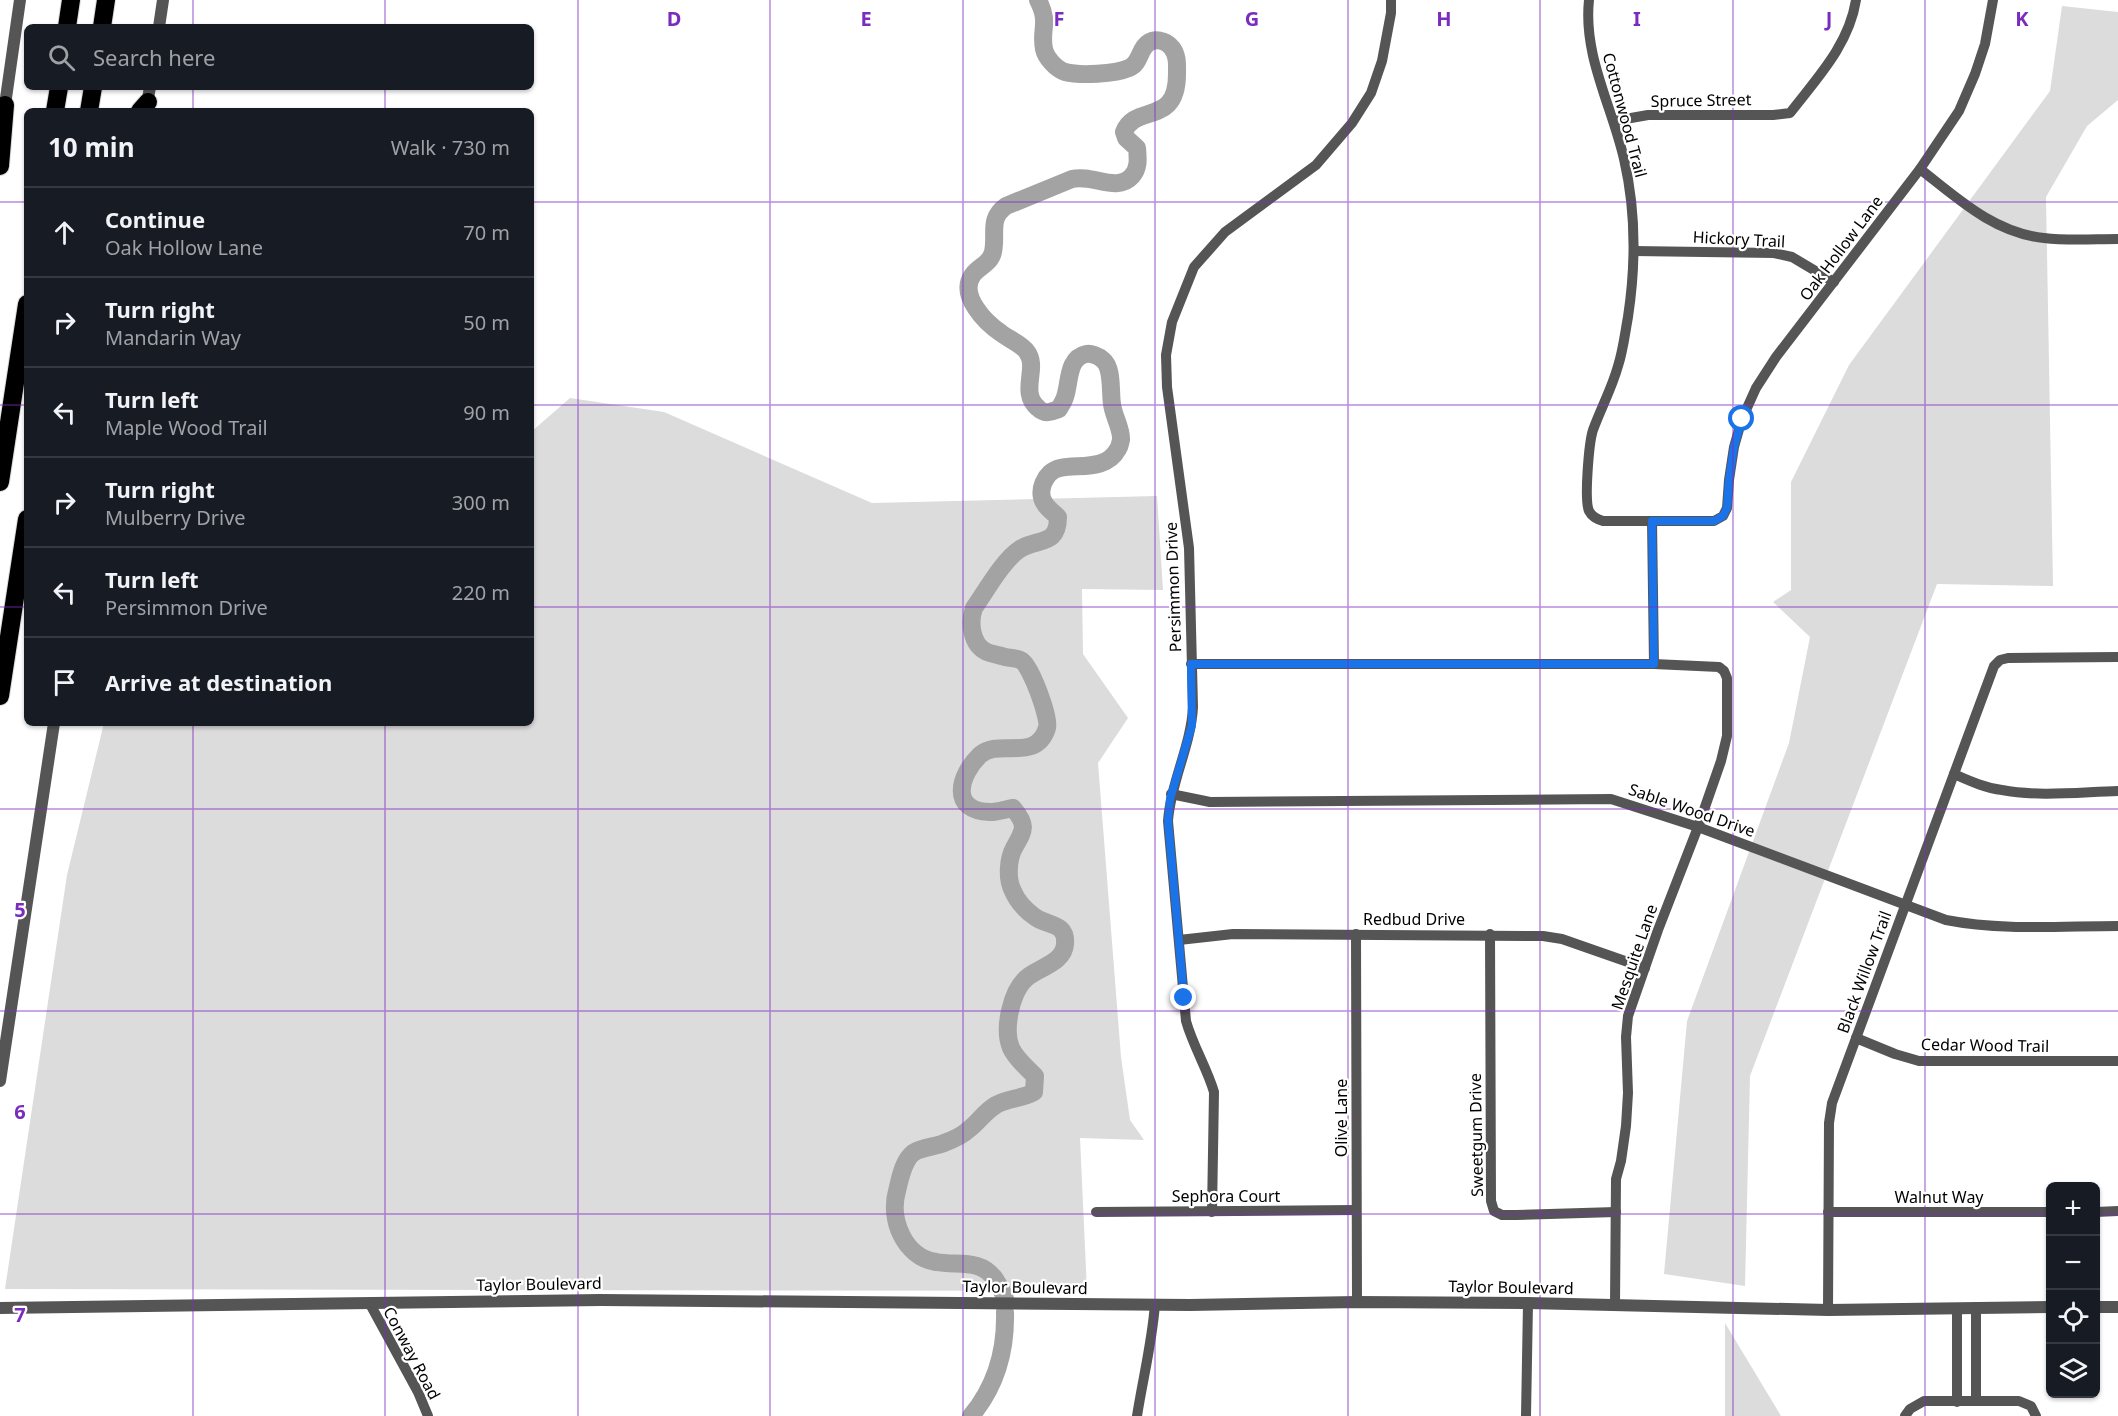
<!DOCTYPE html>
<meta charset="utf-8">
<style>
:root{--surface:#171b24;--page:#20242c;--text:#f1f3f6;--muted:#9ea1a6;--line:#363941}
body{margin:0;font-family:"Noto Sans",sans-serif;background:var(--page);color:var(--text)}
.controls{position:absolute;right:18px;bottom:18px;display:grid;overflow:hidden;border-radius:9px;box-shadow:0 2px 4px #0004}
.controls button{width:54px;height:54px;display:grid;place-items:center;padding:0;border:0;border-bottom:2px solid var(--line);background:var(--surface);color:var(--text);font:30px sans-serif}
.stop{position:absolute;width:18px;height:18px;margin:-14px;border:4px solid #1a73e8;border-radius:50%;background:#fff}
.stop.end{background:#1a73e8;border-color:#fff;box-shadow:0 2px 6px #0008}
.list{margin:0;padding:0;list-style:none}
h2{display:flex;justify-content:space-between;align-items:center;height:78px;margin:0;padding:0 24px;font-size:26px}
h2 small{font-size:20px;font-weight:400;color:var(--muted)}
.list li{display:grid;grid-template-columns:39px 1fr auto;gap:18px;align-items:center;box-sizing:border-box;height:90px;padding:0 24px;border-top:2px solid var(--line)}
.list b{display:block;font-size:22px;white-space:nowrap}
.list p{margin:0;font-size:20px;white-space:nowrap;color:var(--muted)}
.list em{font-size:20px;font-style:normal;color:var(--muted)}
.icon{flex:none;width:33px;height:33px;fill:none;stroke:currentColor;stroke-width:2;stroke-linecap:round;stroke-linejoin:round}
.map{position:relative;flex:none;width:2118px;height:1416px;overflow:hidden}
.search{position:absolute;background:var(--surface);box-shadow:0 2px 4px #0004;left:24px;top:24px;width:510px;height:66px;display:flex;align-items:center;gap:15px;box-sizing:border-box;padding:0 21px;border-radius:9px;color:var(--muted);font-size:22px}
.panel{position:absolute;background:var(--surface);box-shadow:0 2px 4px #0004;left:24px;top:108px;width:510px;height:618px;border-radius:9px}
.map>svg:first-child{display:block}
.green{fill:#dcdcdc}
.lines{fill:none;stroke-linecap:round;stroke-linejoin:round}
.river{stroke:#a3a3a3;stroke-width:18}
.motorway-casing{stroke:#dbdbdb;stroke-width:20}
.minor{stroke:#555;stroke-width:10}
.tertiary{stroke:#555;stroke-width:12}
.motorway{stroke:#000;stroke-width:18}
.route{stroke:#1a73e8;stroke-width:8}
.grid{fill:none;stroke:#7b2cbf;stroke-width:1.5;stroke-opacity:0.55}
.labels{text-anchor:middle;stroke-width:4.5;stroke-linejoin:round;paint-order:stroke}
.street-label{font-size:16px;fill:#000;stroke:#fff}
.grid-label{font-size:20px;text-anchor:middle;font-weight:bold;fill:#7b2cbf;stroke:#fff;stroke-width:4.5;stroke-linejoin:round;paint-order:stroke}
</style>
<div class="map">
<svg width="2118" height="1416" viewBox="0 0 2118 1416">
<rect width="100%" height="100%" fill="#fff"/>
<g class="green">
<path d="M2062,6l56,6v88l-31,26 -41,71 7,389 -116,-2 -187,492 -5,210 -81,-12 23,-253 102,-278 21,-106 -37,-35 18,-12v-108l58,-117 201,-274z"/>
<path d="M570,398l94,14 208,91 285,-7 6,94 -81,-1 1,65 45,64 -30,45 23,294 9,63 14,20 -64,-2 7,153 -1082,-2 62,-414 37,-152h427v-291z"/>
<path d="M1725,1323l56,93h-56z"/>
</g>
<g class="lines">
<g class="river">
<path d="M1005,1299c-2,-8 -6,-13 -10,-20 -15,-21 -37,-13 -59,-17 -32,-5 -47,-43 -39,-71 3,-12 6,-30 16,-38 8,-6 22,-6 31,-10 8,-3 18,-7 24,-13 10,-7 17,-19 28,-25 12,-7 26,-6 38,-13l1,-16c-8,-8 -19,-17 -24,-28 -8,-19 0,-59 18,-72 12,-9 35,-14 36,-32 2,-22 -18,-18 -30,-27 -10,-7 -19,-18 -23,-28 -5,-11 -4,-30 2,-41 10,-18 14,-22 -1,-40 -7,1 -15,4 -23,4 -41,-1 -31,-37 -10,-57 19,-17 56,8 67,-27 3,-10 -16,-61 -25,-67 -4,-3 -13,-3 -17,-4 -6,-2 -13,-3 -18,-5 -16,-7 -18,-30 -13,-44 12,-17 29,-48 46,-59 18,-11 38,-3 38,-32 -4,-4 -10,-8 -13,-13 -9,-12 0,-33 15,-36 20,-4 46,3 58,-19 2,-3 2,-6 3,-9 1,-11 -8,-25 -9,-36 -2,-12 1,-36 -9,-44 -4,-4 -12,-7 -17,-6 -19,4 -16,29 -21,43 -1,4 -4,8 -6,12 -9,3 -14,6 -21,-1 -19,-16 1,-40 -11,-56 -5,-8 -19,-13 -26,-19 -15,-10 -42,-37 -29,-57 6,-10 18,-11 21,-24 4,-19 -5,-33 13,-46l66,-27c21,-5 45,14 60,-3 7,-8 6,-17 5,-28l-11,-10 -2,-6c11,-29 53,-5 53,-58 0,-9 1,-18 -5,-26 -5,-6 -13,-9 -20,-7 -14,5 -10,22 -23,27 -14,6 -49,8 -64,4 -9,-3 -19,-14 -21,-23 -4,-20 6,-26 -6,-49"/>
<path d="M971,1416c25,-30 35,-65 34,-104"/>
</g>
<defs>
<g id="motorway">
<path d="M67,27l4,-27"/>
<path d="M102,27l4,-27"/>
<path d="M55,111l4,-24"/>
<path d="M89,111l4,-24"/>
<path d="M140,111l8,-9"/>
<path d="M0,166l5,-61"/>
<path d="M0,482l27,-178"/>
<path d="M0,696l27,-177"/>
</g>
</defs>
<use href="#motorway" class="motorway-casing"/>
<g class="minor">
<path d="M1589,0c-6,56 23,106 35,159 12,52 12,105 4,158 -3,16 -5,34 -10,49 -6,22 -17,42 -25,64 -4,12 -9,70 -4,81 3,6 8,8 14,10h111l9,-5 4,-8 2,-28 5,-33 8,-28 14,-31 20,-31 144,-188 39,-58 16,-37 10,-30 8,-44"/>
<path d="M1614,121l34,-6h125l17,-2c27,-35 59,-68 66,-113"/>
<path d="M1920,169c37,29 74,64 124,69 24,3 50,1 74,1"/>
<path d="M1634,251l140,2 18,4 42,25"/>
<path d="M1652,521l2,143"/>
<path d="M1191,664h463l65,3 5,4 3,7v58l-6,25 -23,66 -40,103 -30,86 -2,21 2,56 -2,33 -5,35 -5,18 -1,126"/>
<path d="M1954,774c16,7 31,14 48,16 37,7 78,2 116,1"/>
<path d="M1171,794l39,8 401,-3 87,28 248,93c56,11 115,6 172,6"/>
<path d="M1356,934l1,368"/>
<path d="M1490,934l1,267 3,10 8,4h14l100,-3"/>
<path d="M1179,940l54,-6 310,2 19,3 83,29"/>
<path d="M1856,1038l39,16 24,7h199"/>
<path d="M1096,1212l260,-2"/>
<path d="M1212,1212l2,-120c-7,-24 -21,-46 -28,-71l-18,-200c3,-40 23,-75 25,-114l-4,-159 -22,-161 -1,-32 6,-33 22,-55 31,-35 91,-67 36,-42 19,-30 11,-32 9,-48v-13"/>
<path d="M1828,1212h222"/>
<path d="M2096,1212l22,-1"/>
<path d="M370,1304l48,88 10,24"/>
<path d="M1957,1308v94"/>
<path d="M1976,1308v93"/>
<path d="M1828,1310l1,-187 3,-20 162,-437 6,-6 8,-2 110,-1"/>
<path d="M1137,1416c6,-38 15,-73 18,-112"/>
<path d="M1526,1416l2,-113"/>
<path d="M1905,1416l5,-7 14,-8h95l12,5 5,10"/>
</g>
<g class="tertiary">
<path d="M159,27l4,-27"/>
<path d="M146,110l4,-23"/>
<path d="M4,112l16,-112"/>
<path d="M0,1081l54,-358"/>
<path d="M2096,1307h22"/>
<path d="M0,1308l601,-8 589,5 167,-3 171,1 300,7 222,-3"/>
</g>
<use href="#motorway" class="motorway"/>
</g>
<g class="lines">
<path class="route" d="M1184,998l-16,-177 2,-22 22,-74 -1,-61h463l-2,-143h62l9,-5 4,-8 2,-28 5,-33 8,-28"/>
</g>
<path class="grid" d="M193,0v27M385,0v27M578,0v1416M770,0v1416M963,0v1416M1155,0v1416M1348,0v1416M1540,0v1416M1733,0v1416M1925,0v1416M193,87v24M385,87v24M0,202h27M531,202h1587M0,405h27M531,405h1587M0,607h27M531,607h1587M193,723v693M385,723v693M0,809h2118M0,1011h2118M0,1214h2050M2096,1214h22"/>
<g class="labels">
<g class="street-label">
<text transform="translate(1701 100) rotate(-1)" y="6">Spruce Street</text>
<text transform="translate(1625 115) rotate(75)" y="6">Cottonwood Trail</text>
<text transform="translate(1739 239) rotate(3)" y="6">Hickory Trail</text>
<text transform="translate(1841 248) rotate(-53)" y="6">Oak Hollow Lane</text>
<text transform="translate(1173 587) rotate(-92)" y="6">Persimmon Drive</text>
<text transform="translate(1692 810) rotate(19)" y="6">Sable Wood Drive</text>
<text x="1414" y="925">Redbud Drive</text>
<text transform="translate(1634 957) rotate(-71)" y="6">Mesquite Lane</text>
<text transform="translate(1864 972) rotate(-70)" y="6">Black Willow Trail</text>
<text transform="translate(1985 1045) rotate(1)" y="6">Cedar Wood Trail</text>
<text transform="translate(1341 1118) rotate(-90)" y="6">Olive Lane</text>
<text transform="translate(1476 1135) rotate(-91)" y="6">Sweetgum Drive</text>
<text x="1226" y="1202">Sephora Court</text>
<text x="1939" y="1203">Walnut Way</text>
<text transform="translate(539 1284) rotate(-1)" y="6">Taylor Boulevard</text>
<text transform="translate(1025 1287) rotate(1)" y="6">Taylor Boulevard</text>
<text transform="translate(1511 1287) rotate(1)" y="6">Taylor Boulevard</text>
<text transform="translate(412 1353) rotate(62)" y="6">Conway Road</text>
</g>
</g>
<g class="grid-label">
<text x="674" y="26">D</text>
<text x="866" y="26">E</text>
<text x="1059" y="26">F</text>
<text x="1252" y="26">G</text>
<text x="1444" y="26">H</text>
<text x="1637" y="26">I</text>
<text x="1829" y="26">J</text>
<text x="2022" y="26">K</text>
<text x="20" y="917">5</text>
<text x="20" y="1119">6</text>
<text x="20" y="1322">7</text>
</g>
</svg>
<div class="controls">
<button>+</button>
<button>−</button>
<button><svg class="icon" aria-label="locate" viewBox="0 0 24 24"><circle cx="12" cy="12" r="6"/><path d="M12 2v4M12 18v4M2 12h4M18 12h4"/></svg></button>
<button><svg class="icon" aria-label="layers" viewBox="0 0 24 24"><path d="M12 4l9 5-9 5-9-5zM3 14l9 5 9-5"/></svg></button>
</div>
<div class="stop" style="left:1742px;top:419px"></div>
<div class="stop end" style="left:1184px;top:998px"></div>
<div class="search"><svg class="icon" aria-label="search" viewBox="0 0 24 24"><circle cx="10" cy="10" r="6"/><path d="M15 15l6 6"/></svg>Search here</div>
<section class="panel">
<h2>10 min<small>Walk · 730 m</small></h2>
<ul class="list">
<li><svg class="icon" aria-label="ahead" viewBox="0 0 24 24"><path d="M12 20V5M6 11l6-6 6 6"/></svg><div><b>Continue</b><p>Oak Hollow Lane</p></div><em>70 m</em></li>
<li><svg class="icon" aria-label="right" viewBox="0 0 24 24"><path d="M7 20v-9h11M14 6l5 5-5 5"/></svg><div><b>Turn right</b><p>Mandarin Way</p></div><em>50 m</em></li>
<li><svg class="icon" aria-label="left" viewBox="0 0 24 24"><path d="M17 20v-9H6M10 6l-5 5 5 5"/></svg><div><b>Turn left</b><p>Maple Wood Trail</p></div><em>90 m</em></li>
<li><svg class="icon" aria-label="right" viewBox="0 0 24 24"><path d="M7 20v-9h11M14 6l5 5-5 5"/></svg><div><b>Turn right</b><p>Mulberry Drive</p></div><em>300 m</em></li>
<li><svg class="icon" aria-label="left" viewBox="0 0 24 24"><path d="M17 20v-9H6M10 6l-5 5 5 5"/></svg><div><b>Turn left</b><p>Persimmon Drive</p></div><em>220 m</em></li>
<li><svg class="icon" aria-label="arrive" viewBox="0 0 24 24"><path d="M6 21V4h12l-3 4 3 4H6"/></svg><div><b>Arrive at destination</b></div></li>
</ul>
</section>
</div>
